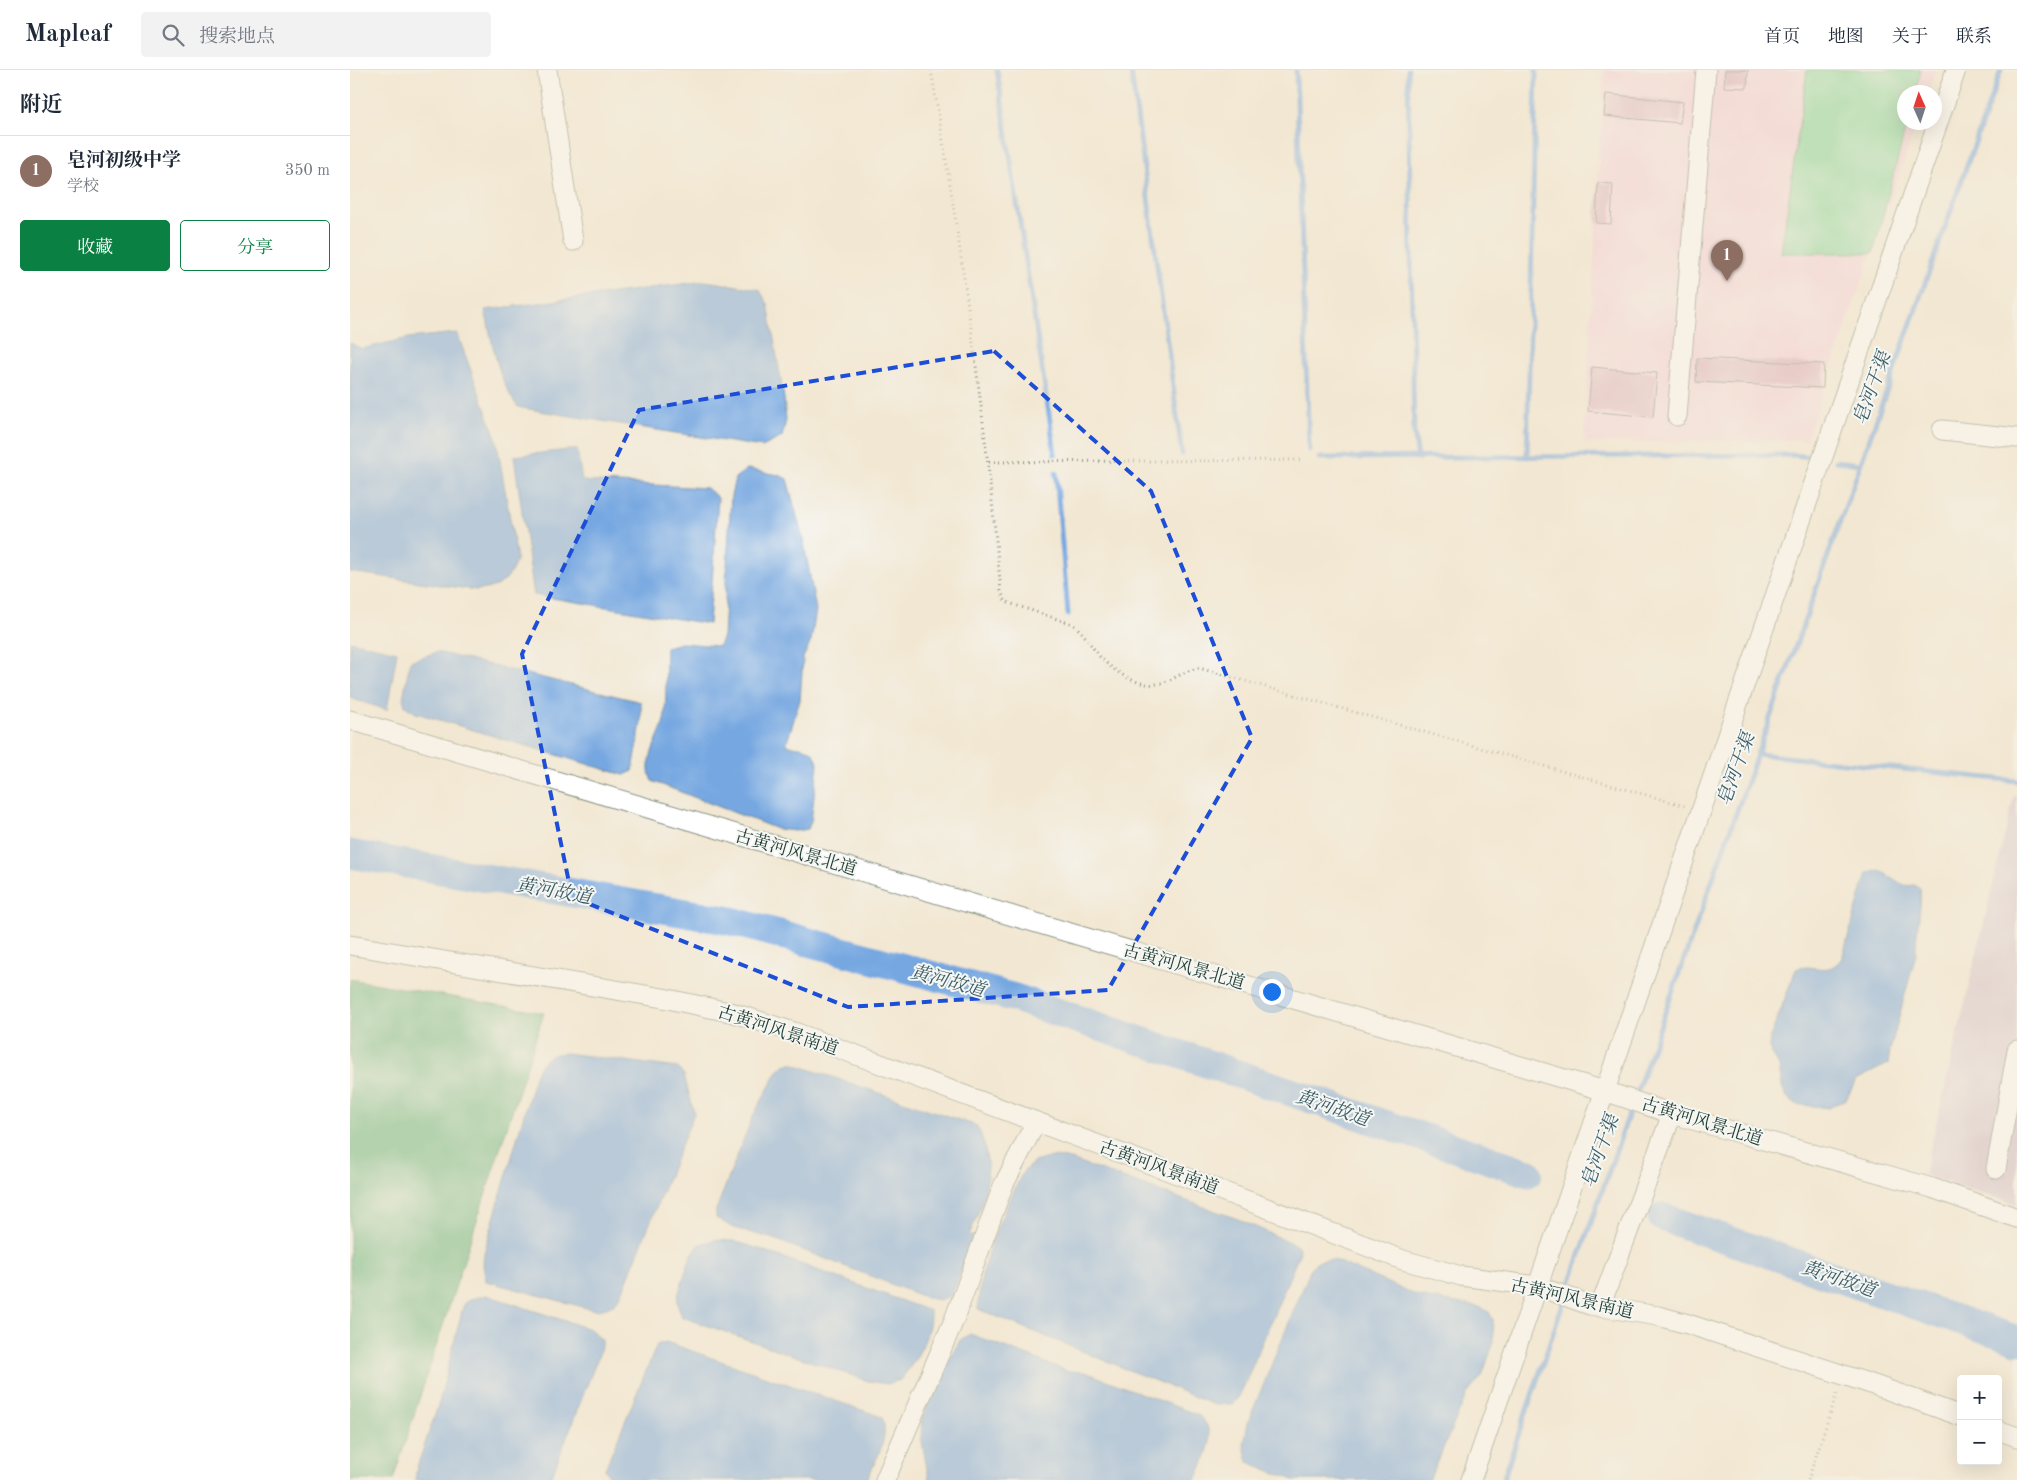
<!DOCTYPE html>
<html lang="zh">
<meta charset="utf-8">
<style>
:root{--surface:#fff;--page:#f2f2f3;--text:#1f2937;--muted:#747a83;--line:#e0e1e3;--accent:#0b8043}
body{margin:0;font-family:"Old Standard TT","Noto Serif SC",serif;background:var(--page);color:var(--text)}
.controls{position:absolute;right:15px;bottom:15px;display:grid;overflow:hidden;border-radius:5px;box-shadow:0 5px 20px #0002}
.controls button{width:45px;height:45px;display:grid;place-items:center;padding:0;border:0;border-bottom:1px solid var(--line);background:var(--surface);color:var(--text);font:25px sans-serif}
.compass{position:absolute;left:1547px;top:15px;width:45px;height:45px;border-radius:50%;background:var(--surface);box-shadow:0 5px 20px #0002;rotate:357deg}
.you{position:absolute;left:921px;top:921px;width:18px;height:18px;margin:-12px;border:4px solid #fff;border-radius:50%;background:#1a73e8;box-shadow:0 0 0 8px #1a73e833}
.badge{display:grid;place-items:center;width:32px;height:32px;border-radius:50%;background:var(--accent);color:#fff;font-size:16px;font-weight:700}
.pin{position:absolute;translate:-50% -41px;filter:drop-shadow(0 1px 2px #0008)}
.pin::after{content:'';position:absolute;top:26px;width:18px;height:15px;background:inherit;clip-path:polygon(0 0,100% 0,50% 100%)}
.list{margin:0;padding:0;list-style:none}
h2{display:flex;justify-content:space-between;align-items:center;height:65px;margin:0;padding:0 20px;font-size:21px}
h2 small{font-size:16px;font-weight:400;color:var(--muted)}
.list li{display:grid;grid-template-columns:32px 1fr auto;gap:15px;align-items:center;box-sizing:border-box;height:70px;padding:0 20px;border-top:1px solid var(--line)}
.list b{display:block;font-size:19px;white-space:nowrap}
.list p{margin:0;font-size:16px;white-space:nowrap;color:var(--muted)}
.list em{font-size:16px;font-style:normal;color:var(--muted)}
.actions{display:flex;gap:10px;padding:15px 20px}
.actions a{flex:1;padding:11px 0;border:1px solid var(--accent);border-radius:5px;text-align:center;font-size:18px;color:var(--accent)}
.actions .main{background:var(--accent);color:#fff}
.icon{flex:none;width:28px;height:28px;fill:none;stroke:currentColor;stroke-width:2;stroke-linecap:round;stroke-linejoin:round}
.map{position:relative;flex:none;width:1667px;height:1410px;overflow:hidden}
header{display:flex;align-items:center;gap:30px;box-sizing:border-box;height:70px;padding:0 25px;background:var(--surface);border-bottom:1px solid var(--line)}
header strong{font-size:24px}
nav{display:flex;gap:28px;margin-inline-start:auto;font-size:18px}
.search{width:350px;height:45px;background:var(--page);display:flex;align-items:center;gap:12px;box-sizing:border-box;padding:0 18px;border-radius:5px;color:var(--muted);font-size:19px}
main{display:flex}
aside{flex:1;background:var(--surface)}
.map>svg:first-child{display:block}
.built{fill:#f5cfdb}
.industrial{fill:#d1bdcc}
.green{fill:#82d79a;stroke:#508a67}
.forest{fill:#69b882;stroke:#447a5b}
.water{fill:#76a7e1;stroke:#4a728a}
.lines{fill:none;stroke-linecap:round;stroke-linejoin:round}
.stream{stroke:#76a7e1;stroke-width:5}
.river{stroke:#76a7e1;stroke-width:29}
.building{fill:#dcacbe}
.minor-casing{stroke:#889283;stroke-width:21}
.path{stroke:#889283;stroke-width:3;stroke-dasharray:1 4;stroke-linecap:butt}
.minor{stroke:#fff;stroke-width:19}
.marked{fill:none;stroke:#1d4ed8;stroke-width:4;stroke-dasharray:10 6;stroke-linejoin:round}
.labels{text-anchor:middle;stroke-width:4;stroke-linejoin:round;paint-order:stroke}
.street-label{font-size:18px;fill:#1f3d34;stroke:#f6f6f2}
.water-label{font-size:19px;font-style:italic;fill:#395d68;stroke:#f6f6f2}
</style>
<header>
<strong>Mapleaf</strong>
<div class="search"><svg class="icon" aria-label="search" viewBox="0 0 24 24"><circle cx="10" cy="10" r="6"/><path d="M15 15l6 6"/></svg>搜索地点</div>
<nav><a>首页</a><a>地图</a><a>关于</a><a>联系</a></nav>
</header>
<main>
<aside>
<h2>附近<small></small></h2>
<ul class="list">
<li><span class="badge" style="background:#8d6e63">1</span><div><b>皂河初级中学</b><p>学校</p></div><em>350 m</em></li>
</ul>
<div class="actions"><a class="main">收藏</a><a>分享</a></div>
</aside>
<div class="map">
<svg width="1667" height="1410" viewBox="0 0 1667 1410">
<rect width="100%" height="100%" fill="#f6f6f2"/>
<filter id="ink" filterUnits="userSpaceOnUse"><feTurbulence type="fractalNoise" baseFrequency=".02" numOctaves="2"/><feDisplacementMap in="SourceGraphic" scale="10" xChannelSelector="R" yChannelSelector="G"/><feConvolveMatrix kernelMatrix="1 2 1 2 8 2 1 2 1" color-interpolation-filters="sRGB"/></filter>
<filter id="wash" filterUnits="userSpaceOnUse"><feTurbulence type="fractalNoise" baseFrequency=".0096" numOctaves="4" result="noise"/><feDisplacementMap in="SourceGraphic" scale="20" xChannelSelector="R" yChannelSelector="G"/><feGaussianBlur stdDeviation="1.12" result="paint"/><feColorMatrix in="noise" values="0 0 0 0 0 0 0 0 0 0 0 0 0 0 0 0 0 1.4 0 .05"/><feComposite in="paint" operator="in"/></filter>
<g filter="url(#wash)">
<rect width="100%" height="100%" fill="#f2e7d2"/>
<path class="built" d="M1254,0h332l-8,22h-24v30l13,1 -111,317 -222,3z"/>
<path class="industrial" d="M1664,726h3v408l-93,-29z"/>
<path class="green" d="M1457,0h114l-6,22h-11v30l3,1 -34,130h-92z"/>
<path class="forest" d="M0,909l194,34 -151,467h-43z"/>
<g class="water">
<path d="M355,211l54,8 9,15 16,94 2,22 -4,17 -20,10 -228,-37 -16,-3c-21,-28 -25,-63 -33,-97z"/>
<path d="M107,263l39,105 21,121c-8,22 -18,30 -42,31l-125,-18v-229l12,6 46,-11z"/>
<path d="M227,379l5,32 125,7 11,10 -9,126 -175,-29 -20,-139z"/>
<path d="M397,399l32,6 8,4 17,64 12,67 -5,31 -8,17 -3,42 -14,45c15,3 28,0 32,19l-7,57 -3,8 -13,2 -18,-2 -125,-48c-11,-22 11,-45 13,-67 2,-22 0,-45 1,-67l15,-4 38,3 4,-10 8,-140 4,-18z"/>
<path d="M0,571l47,11 -10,58 -37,-12z"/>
<path d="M87,582l204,50v20l-8,49 -9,4 -208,-62 -11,-7 -2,-8 7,-37z"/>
<path d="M1523,801h8l24,15 9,-1 6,3c2,23 -5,44 -4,66l-26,96 -2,14 -32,16 -9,18 -18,10 -34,-4 -9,-8 -4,-10 -3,-20 -10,-18 1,-10 26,-69c19,-7 31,9 46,-11l25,-85z"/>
<path d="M216,983l112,15 6,7 10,38 -72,180c-7,13 -13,16 -28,17l-108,-29 -3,-16 1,-12 52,-180c7,-15 14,-19 30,-20z"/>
<path d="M441,993l186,63c19,41 10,70 -8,109l5,2 -22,58c-9,8 -19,4 -30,1l-148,-57 -40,-11 -18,-10v-8l36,-92 26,-47 6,-6z"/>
<path d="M702,1087l14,1 172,61 60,27 2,6 -56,134 -6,12 -6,6 -17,1 -237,-96c2,-51 24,-93 45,-137l11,-10z"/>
<path d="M365,1170l19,1 25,8 171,62c1,26 -14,50 -30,69l-13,4 -19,-3 -186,-64 -5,-15 2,-10 12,-37 9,-11z"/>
<path d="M975,1190h9l84,36 61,11 9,4 5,8 1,22 -12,35 -15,18 -38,86h-135l-46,-18 -4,-17 4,-23 62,-151 6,-9z"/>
<path d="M136,1225l104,34 12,11 -2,12 -50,128h-135l2,-13 22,-64 24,-96 4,-7z"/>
<path d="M620,1264l98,37 17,1 113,43c22,17 7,44 -2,65h-267l-8,-44 1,-17 9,-27 29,-52z"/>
<path d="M316,1272l216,75c8,22 -7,43 -15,63h-256l-6,-11 52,-124z"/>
</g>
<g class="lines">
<g class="stream">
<path d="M647,0l58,384"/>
<path d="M781,0l51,384"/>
<path d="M946,0l13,380"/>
<path d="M1058,0l6,361 4,27"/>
<path d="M1177,387l9,-387"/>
<path d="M969,388l476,-3 15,2"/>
<path d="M1486,391l24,3"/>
<path d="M706,403l12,141"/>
<path d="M1407,684l260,27"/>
<path d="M1285,1027l366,-1027"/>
<path d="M1217,1222l65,-187"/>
<path d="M1153,1410l61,-179"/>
</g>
<g class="river">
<path d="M0,784l381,67 284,77 513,175"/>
<path d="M1312,1147l355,123"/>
</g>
</g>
<g id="blocks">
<g class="building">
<path d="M1375,0h23l-1,18 -23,-1z"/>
<path d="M1256,24l77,8 -3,21 -76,-7z"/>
<path d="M1248,113l15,1 -2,40 -15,-1z"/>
<path d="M1347,288l127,6 -1,24 -127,-6z"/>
<path d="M1242,297l65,6 -4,44 -65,-6z"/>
</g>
</g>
</g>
<g filter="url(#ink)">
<use href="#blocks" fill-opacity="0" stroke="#889283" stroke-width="1"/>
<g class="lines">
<defs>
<g id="minor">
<path d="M197,0l26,171"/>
<path d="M1327,346l29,-346"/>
<path d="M1592,360l75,8"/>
<path d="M0,650l1255,371 67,23 260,74 85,30"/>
<path d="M0,875l313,53 71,15 63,20 396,147 210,80 58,16 76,10 53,19 68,11 30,8 186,61 87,31"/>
<path d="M1646,1099l21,-119"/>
<path d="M1250,1237l72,-193"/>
<path d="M1648,1360l19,7"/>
<path d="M535,1410l69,-160 49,-134 33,-64"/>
<path d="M1121,1410l485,-1410"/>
</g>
</defs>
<use href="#minor" class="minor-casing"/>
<g class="path">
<path d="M581,0c30,173 54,347 70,522l5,10 66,22c14,9 19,24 30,35 13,13 36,28 54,25 16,-2 28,-14 43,-16l486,138"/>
<path d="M639,392l315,-2"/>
<path d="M1458,1410l30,-90"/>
</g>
<use href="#minor" class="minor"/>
</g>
</g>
<path d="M0 0H1667V1410H0ZM644,281l157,140 101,247 -144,252 -260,17 -276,-110 -50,-243 117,-244z" fill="#f2e7d2" fill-opacity=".55" fill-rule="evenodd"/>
<path class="marked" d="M644,281l157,140 101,247 -144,252 -260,17 -276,-110 -50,-243 117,-244z"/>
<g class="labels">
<g class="street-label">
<text transform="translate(446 782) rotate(16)" y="6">古黄河风景北道</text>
<text transform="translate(834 896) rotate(16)" y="6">古黄河风景北道</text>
<text transform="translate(428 960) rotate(18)" y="6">古黄河风景南道</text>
<text transform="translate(1352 1051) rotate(17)" y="6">古黄河风景北道</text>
<text transform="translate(809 1097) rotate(20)" y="6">古黄河风景南道</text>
<text transform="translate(1222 1228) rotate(13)" y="6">古黄河风景南道</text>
</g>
<g class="water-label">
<text transform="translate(1521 318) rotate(-70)" y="7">皂河干渠</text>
<text transform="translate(1385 699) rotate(-70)" y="7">皂河干渠</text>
<text transform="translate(204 820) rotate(10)" y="7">黄河故道</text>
<text transform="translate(598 910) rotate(15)" y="7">黄河故道</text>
<text transform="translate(983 1037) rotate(19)" y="7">黄河故道</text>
<text transform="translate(1249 1081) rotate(-70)" y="7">皂河干渠</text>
<text transform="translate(1489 1208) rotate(19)" y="7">黄河故道</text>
</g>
</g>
</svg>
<div class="controls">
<button>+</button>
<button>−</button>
</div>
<svg class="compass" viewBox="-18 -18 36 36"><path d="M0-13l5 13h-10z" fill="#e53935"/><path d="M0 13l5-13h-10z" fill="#747a83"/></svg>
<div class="you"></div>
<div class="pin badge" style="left:1377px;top:211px;background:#8d6e63">1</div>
</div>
</main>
